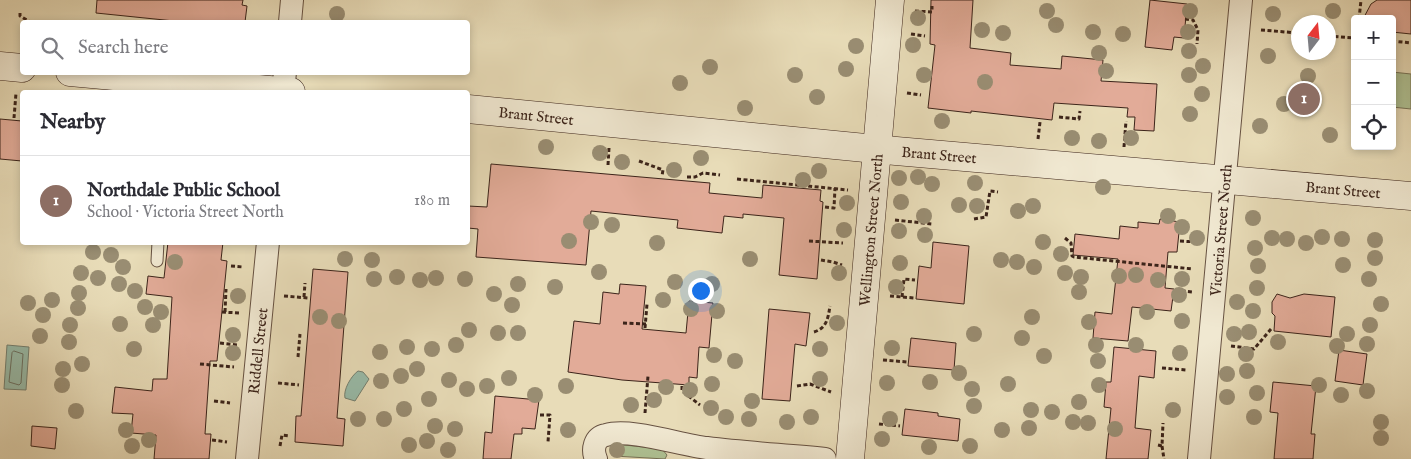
<!DOCTYPE html>
<meta charset="utf-8">
<style>
:root{--surface:#fff;--page:#f7f7f7;--text:#2b2b33;--muted:#7c7c81;--line:#e1e1e2;--accent:#0f766e}
body{margin:0;font-family:"IM FELL English",serif;background:var(--page);color:var(--text)}
.controls{position:absolute;right:15px;top:15px;display:grid;overflow:hidden;border-radius:5px;box-shadow:0 2px 8px #0003}
.controls button{width:45px;height:45px;display:grid;place-items:center;padding:0;border:0;border-bottom:1px solid var(--line);background:var(--surface);color:var(--text);font:25px sans-serif}
.compass{position:absolute;left:1291px;top:15px;width:45px;height:45px;border-radius:50%;background:var(--surface);box-shadow:0 2px 8px #0003;rotate:16deg}
.you{position:absolute;left:700px;top:290px;width:18px;height:18px;margin:-12px;border:4px solid #fff;border-radius:50%;background:#1a73e8;box-shadow:0 0 0 8px #1a73e833}
.badge{display:grid;place-items:center;width:32px;height:32px;border-radius:50%;background:var(--accent);color:#fff;font-size:16px;font-weight:700}
.pin{position:absolute;translate:-50% -50%;border:2px solid #fff;box-shadow:0 1px 5px #0006}
.list{margin:0;padding:0;list-style:none}
h2{display:flex;justify-content:space-between;align-items:center;height:65px;margin:0;padding:0 20px;font-size:21px}
h2 small{font-size:16px;font-weight:400;color:var(--muted)}
.list li{display:grid;grid-template-columns:32px 1fr auto;gap:15px;align-items:center;box-sizing:border-box;height:90px;padding:0 20px;border-top:1px solid var(--line)}
.list b{display:block;font-size:19px;white-space:nowrap}
.list p{margin:0;font-size:16px;white-space:nowrap;color:var(--muted)}
.list em{font-size:16px;font-style:normal;color:var(--muted)}
.icon{flex:none;width:28px;height:28px;fill:none;stroke:currentColor;stroke-width:2;stroke-linecap:round;stroke-linejoin:round}
.map{position:relative;flex:none;width:1411px;height:459px;overflow:hidden}
.search{position:absolute;background:var(--surface);box-shadow:0 2px 8px #0003;left:20px;top:20px;width:450px;height:55px;display:flex;align-items:center;gap:12px;box-sizing:border-box;padding:0 18px;border-radius:5px;color:var(--muted);font-size:19px}
.panel{position:absolute;background:var(--surface);box-shadow:0 2px 8px #0003;left:20px;top:90px;width:450px;height:155px;border-radius:5px}
.map>svg:first-child{display:block}
.green{fill:#afc294;stroke:#767357}
.water{fill:#98bcaa;stroke:#737f70}
.lines{fill:none;stroke-linecap:round;stroke-linejoin:round}
.shore{stroke:#6a7062;stroke-width:1}
.building{fill:#e2ab98;stroke:#3c241a}
.lane-casing{stroke:#675242;stroke-width:13}
.street-casing{stroke:#675242;stroke-width:24}
.secondary-casing{stroke:#3c241a;stroke-width:29}
.path{stroke:#3c241a;stroke-width:3;stroke-dasharray:4 2.5;stroke-linecap:butt}
.lane{stroke:#f0e8d1;stroke-width:11}
.street{stroke:#f0e8d1;stroke-width:22}
.secondary{stroke:#f0e8d1;stroke-width:28}
.tree{fill:#998d72}
.labels{text-anchor:middle;stroke-width:4;stroke-linejoin:round;paint-order:stroke}
.street-label{font-size:15px;fill:#3c241a;stroke:#f0e8d1}
</style>
<div class="map">
<svg width="1411" height="459" viewBox="0 0 1411 459">
<rect width="100%" height="100%" fill="#e8dcb8"/>
<filter id="stains"><feTurbulence type="fractalNoise" baseFrequency=".004" numOctaves="4"/><feColorMatrix values="0 0 0 0 .2 0 0 0 0 .09 0 0 0 0 .02 0 0 0 .5 -.17"/></filter>
<radialGradient id="worn" r=".72"><stop offset=".6" stop-color="#630" stop-opacity="0"/><stop offset="1" stop-color="#630" stop-opacity=".3"/></radialGradient>
<g class="green">
<path d="M1392,72l19,2v35l-19,-2z"/>
<path d="M615,444l47,5 5,6 -2,4 -51,-3 -4,-5z"/>
</g>
<g class="water">
<path d="M7,345l22,2 -3,43 -22,-1z"/>
<path d="M358,371l5,1 6,7 -14,22 -10,-3c-2,-8 6,-22 13,-27z"/>
</g>
<g class="lines">
<path class="shore" d="M14,351l9,3 -2,29 -2,2 -10,-3 3,-29z"/>
</g>
<g class="building">
<path d="M97,0h146l-1,5 5,1 -2,16h-61l-88,-9z"/>
<path d="M931,0h42l-3,48 41,5 -1,12 51,4 1,-13 41,4 -2,21 56,3 -3,47 -20,-1 1,-13h-8l1,-9 -74,-5 -2,17 -81,-9v2l-43,-5 7,-63 -5,-1z"/>
<path d="M1150,0l37,4 -3,34 -10,-1 -2,13 -27,-3z"/>
<path d="M1377,0h34v34l-19,-2v-13h-29l8,-15z"/>
<path d="M0,119l22,2v40l-22,-2z"/>
<path d="M491,164l219,19 -1,10 53,5 1,-13 58,5 -1,11 3,1 -6,77 -38,-4 5,-57 -41,-4v4l-19,-2 -2,17 -45,-5 1,-8 -87,-9 -5,54 -110,-8 2,-28 -10,-1v-22l19,1z"/>
<path d="M1160,219l20,3 -3,30h-9l-3,36 9,1 -3,22 -39,-4 -4,34 -35,-3 2,-26 17,2 6,-55 -45,-4 2,-21 44,5 1,-13 18,2v-6l21,2z"/>
<path d="M168,242h55l-2,18 6,1 -10,100h-7l-5,73h6l-2,25h-55l2,-24 -25,-2 2,-19 -21,-1 3,-26 37,4 1,-12h14l5,-82 -26,-3 2,-18 16,2z"/>
<path d="M933,242l36,4 -5,58 -48,-5 3,-33 12,2z"/>
<path d="M313,269l35,3 -11,146 8,1 -2,27 -48,-4 1,-26h5z"/>
<path d="M620,284l26,2 -4,43 44,4 3,-32 24,2 -4,45 -10,-1 -2,31 -8,-1v8l-67,-5 -54,-8 6,-51 26,3 3,-32 16,2z"/>
<path d="M1277,294l13,4 14,-4 31,3 -4,40 -57,-6 1,-15 -3,-3v-11z"/>
<path d="M769,309l41,4 -4,33 -11,-2 -5,57 -28,-2z"/>
<path d="M911,338l45,5 -2,27 -46,-4z"/>
<path d="M1114,347l42,4 -2,27 -15,-2 -4,52 16,2 -3,29h-42l5,-51 -7,-1 2,-25h5z"/>
<path d="M1339,350l28,4 -4,31 -28,-4z"/>
<path d="M1273,382l43,4 -5,48h4l-2,25h-39l4,-46 -8,-1z"/>
<path d="M495,396l44,4 -4,29 -13,-1v6h-8l-3,25h-28l2,-27 7,1z"/>
<path d="M905,409l33,4v3l22,3 -2,22 -56,-6z"/>
<path d="M32,426l25,2 -2,21 -24,-3z"/>
</g>
<g class="lines">
<defs>
<path id="lane" d="M157,261l1,-19"/>
<g id="street">
<path d="M290,22l2,-22"/>
<path d="M283,92l2,-20"/>
<path d="M247,459l21,-217"/>
<path d="M596,459c-4,-9 -2,-22 10,-24 25,-7 74,10 101,13 39,5 79,7 118,11"/>
<path d="M1199,459l42,-459"/>
</g>
<g id="secondary">
<path d="M0,66l22,2"/>
<path d="M70,72l221,20"/>
<path d="M468,109l428,42 515,45"/>
<path d="M850,459l40,-459"/>
</g>
</defs>
<use href="#lane" class="lane-casing"/>
<use href="#street" class="street-casing"/>
<use href="#secondary" class="secondary-casing"/>
<g class="path">
<path d="M915,11l17,1v-6"/>
<path d="M20,13v3l10,6"/>
<path d="M1185,19l8,1 5,10 -1,14"/>
<path d="M1359,19l2,-19"/>
<path d="M1261,30l37,3"/>
<path d="M911,34l14,2"/>
<path d="M1328,36l27,2"/>
<path d="M1392,41l19,2"/>
<path d="M907,93l14,2"/>
<path d="M1059,117l20,2 1,-8"/>
<path d="M14,118l2,-25"/>
<path d="M1038,139l2,-17"/>
<path d="M1124,147l2,-26"/>
<path d="M639,161l24,9 -1,6"/>
<path d="M608,165l1,-17"/>
<path d="M687,177h8l8,-4 17,2"/>
<path d="M737,179l111,11"/>
<path d="M825,207l9,1 1,-20"/>
<path d="M974,219l12,-2 4,-26 8,1"/>
<path d="M895,220l37,4"/>
<path d="M1065,238l6,5 1,13 2,1 119,12"/>
<path d="M809,241l34,2"/>
<path d="M1180,241l17,1"/>
<path d="M821,260l12,2 9,3"/>
<path d="M231,266l12,1"/>
<path d="M1175,290l17,2"/>
<path d="M284,296l24,2"/>
<path d="M890,296l24,2"/>
<path d="M304,297l1,-14"/>
<path d="M902,297l2,-18 11,1"/>
<path d="M222,312l17,1"/>
<path d="M225,312l1,-23"/>
<path d="M623,323l23,1"/>
<path d="M645,328l2,-24"/>
<path d="M814,332c13,-4 14,-14 16,-26"/>
<path d="M220,343l17,2"/>
<path d="M1231,346l23,3 17,-20"/>
<path d="M298,357l2,-23"/>
<path d="M883,360l24,2"/>
<path d="M200,364l34,3"/>
<path d="M1162,368l24,2"/>
<path d="M278,383l21,2"/>
<path d="M682,386v5l18,14"/>
<path d="M797,386l13,-2 21,8"/>
<path d="M214,401l16,2"/>
<path d="M645,413l3,-37"/>
<path d="M540,415h10l-2,27"/>
<path d="M879,424l21,2"/>
<path d="M212,440l15,2"/>
<path d="M1158,445l4,1 1,-23"/>
<path d="M280,446l2,-11 8,1"/>
<path d="M1162,446l2,13"/>
</g>
<use href="#lane" class="lane"/>
<use href="#street" class="street"/>
<use href="#secondary" class="secondary"/>
</g>
<g class="tree">
<circle cx="1047" cy="11" r="8"/>
<circle cx="1190" cy="11" r="8"/>
<circle cx="1333" cy="11" r="8"/>
<circle cx="337" cy="14" r="8"/>
<circle cx="1273" cy="14" r="8"/>
<circle cx="918" cy="18" r="8"/>
<circle cx="1056" cy="25" r="8"/>
<circle cx="982" cy="30" r="8"/>
<circle cx="1093" cy="32" r="8"/>
<circle cx="1188" cy="32" r="8"/>
<circle cx="1003" cy="33" r="8"/>
<circle cx="1123" cy="34" r="8"/>
<circle cx="913" cy="45" r="8"/>
<circle cx="856" cy="46" r="8"/>
<circle cx="1189" cy="51" r="8"/>
<circle cx="1099" cy="53" r="8"/>
<circle cx="1268" cy="56" r="8"/>
<circle cx="1203" cy="66" r="8"/>
<circle cx="710" cy="67" r="8"/>
<circle cx="846" cy="69" r="8"/>
<circle cx="1106" cy="71" r="8"/>
<circle cx="795" cy="75" r="8"/>
<circle cx="924" cy="75" r="8"/>
<circle cx="1189" cy="75" r="8"/>
<circle cx="1308" cy="76" r="8"/>
<circle cx="985" cy="82" r="8"/>
<circle cx="680" cy="83" r="8"/>
<circle cx="1202" cy="94" r="8"/>
<circle cx="817" cy="97" r="8"/>
<circle cx="1284" cy="104" r="8"/>
<circle cx="745" cy="108" r="8"/>
<circle cx="1190" cy="114" r="8"/>
<circle cx="942" cy="121" r="8"/>
<circle cx="1260" cy="126" r="8"/>
<circle cx="1330" cy="135" r="8"/>
<circle cx="1072" cy="138" r="8"/>
<circle cx="1131" cy="138" r="8"/>
<circle cx="1099" cy="141" r="8"/>
<circle cx="546" cy="147" r="8"/>
<circle cx="600" cy="153" r="8"/>
<circle cx="701" cy="158" r="8"/>
<circle cx="622" cy="162" r="8"/>
<circle cx="674" cy="170" r="8"/>
<circle cx="819" cy="171" r="8"/>
<circle cx="918" cy="177" r="8"/>
<circle cx="899" cy="178" r="8"/>
<circle cx="803" cy="180" r="8"/>
<circle cx="975" cy="183" r="8"/>
<circle cx="932" cy="184" r="8"/>
<circle cx="1103" cy="187" r="8"/>
<circle cx="901" cy="202" r="8"/>
<circle cx="847" cy="203" r="8"/>
<circle cx="959" cy="205" r="8"/>
<circle cx="977" cy="206" r="8"/>
<circle cx="1033" cy="206" r="8"/>
<circle cx="1018" cy="211" r="8"/>
<circle cx="924" cy="216" r="8"/>
<circle cx="1168" cy="216" r="8"/>
<circle cx="1253" cy="218" r="8"/>
<circle cx="591" cy="222" r="8"/>
<circle cx="612" cy="225" r="8"/>
<circle cx="1182" cy="227" r="8"/>
<circle cx="844" cy="230" r="8"/>
<circle cx="899" cy="231" r="8"/>
<circle cx="925" cy="235" r="8"/>
<circle cx="1322" cy="237" r="8"/>
<circle cx="1197" cy="238" r="8"/>
<circle cx="1272" cy="238" r="8"/>
<circle cx="1287" cy="239" r="8"/>
<circle cx="1342" cy="239" r="8"/>
<circle cx="1375" cy="240" r="8"/>
<circle cx="569" cy="241" r="8"/>
<circle cx="1043" cy="242" r="8"/>
<circle cx="657" cy="243" r="8"/>
<circle cx="1306" cy="243" r="8"/>
<circle cx="1255" cy="248" r="8"/>
<circle cx="93" cy="252" r="8"/>
<circle cx="1061" cy="254" r="8"/>
<circle cx="111" cy="255" r="8"/>
<circle cx="1375" cy="258" r="8"/>
<circle cx="345" cy="259" r="8"/>
<circle cx="750" cy="259" r="8"/>
<circle cx="372" cy="260" r="8"/>
<circle cx="1001" cy="260" r="8"/>
<circle cx="175" cy="262" r="8"/>
<circle cx="1017" cy="262" r="8"/>
<circle cx="900" cy="263" r="8"/>
<circle cx="1343" cy="265" r="8"/>
<circle cx="1258" cy="266" r="8"/>
<circle cx="123" cy="267" r="8"/>
<circle cx="1034" cy="267" r="8"/>
<circle cx="599" cy="272" r="8"/>
<circle cx="81" cy="273" r="8"/>
<circle cx="839" cy="273" r="8"/>
<circle cx="1065" cy="273" r="8"/>
<circle cx="1136" cy="275" r="8"/>
<circle cx="1119" cy="276" r="8"/>
<circle cx="397" cy="277" r="8"/>
<circle cx="1081" cy="277" r="8"/>
<circle cx="98" cy="278" r="8"/>
<circle cx="436" cy="278" r="8"/>
<circle cx="374" cy="279" r="8"/>
<circle cx="465" cy="279" r="8"/>
<circle cx="1182" cy="279" r="8"/>
<circle cx="1369" cy="279" r="8"/>
<circle cx="420" cy="280" r="8"/>
<circle cx="1158" cy="280" r="8"/>
<circle cx="675" cy="282" r="8"/>
<circle cx="119" cy="284" r="8"/>
<circle cx="518" cy="284" r="8"/>
<circle cx="712" cy="284" r="8"/>
<circle cx="555" cy="287" r="8"/>
<circle cx="896" cy="287" r="8"/>
<circle cx="1257" cy="288" r="8"/>
<circle cx="135" cy="291" r="8"/>
<circle cx="1079" cy="292" r="8"/>
<circle cx="79" cy="293" r="8"/>
<circle cx="494" cy="294" r="8"/>
<circle cx="1179" cy="295" r="8"/>
<circle cx="238" cy="296" r="8"/>
<circle cx="52" cy="300" r="8"/>
<circle cx="663" cy="300" r="8"/>
<circle cx="1237" cy="302" r="8"/>
<circle cx="28" cy="303" r="8"/>
<circle cx="1381" cy="304" r="8"/>
<circle cx="512" cy="305" r="8"/>
<circle cx="145" cy="307" r="8"/>
<circle cx="78" cy="308" r="8"/>
<circle cx="691" cy="309" r="8"/>
<circle cx="717" cy="311" r="8"/>
<circle cx="1253" cy="311" r="8"/>
<circle cx="161" cy="312" r="8"/>
<circle cx="1147" cy="312" r="8"/>
<circle cx="43" cy="315" r="8"/>
<circle cx="320" cy="317" r="8"/>
<circle cx="1032" cy="317" r="8"/>
<circle cx="339" cy="321" r="8"/>
<circle cx="1182" cy="321" r="8"/>
<circle cx="1089" cy="322" r="8"/>
<circle cx="837" cy="323" r="8"/>
<circle cx="120" cy="324" r="8"/>
<circle cx="70" cy="325" r="8"/>
<circle cx="153" cy="325" r="8"/>
<circle cx="1370" cy="325" r="8"/>
<circle cx="469" cy="330" r="8"/>
<circle cx="1249" cy="332" r="8"/>
<circle cx="498" cy="333" r="8"/>
<circle cx="518" cy="333" r="8"/>
<circle cx="974" cy="334" r="8"/>
<circle cx="1234" cy="334" r="8"/>
<circle cx="1347" cy="334" r="8"/>
<circle cx="233" cy="335" r="8"/>
<circle cx="40" cy="336" r="8"/>
<circle cx="1022" cy="338" r="8"/>
<circle cx="69" cy="342" r="8"/>
<circle cx="1278" cy="342" r="8"/>
<circle cx="1367" cy="344" r="8"/>
<circle cx="456" cy="345" r="8"/>
<circle cx="1096" cy="345" r="8"/>
<circle cx="1136" cy="345" r="8"/>
<circle cx="1337" cy="346" r="8"/>
<circle cx="407" cy="347" r="8"/>
<circle cx="892" cy="348" r="8"/>
<circle cx="134" cy="349" r="8"/>
<circle cx="432" cy="349" r="8"/>
<circle cx="820" cy="349" r="8"/>
<circle cx="380" cy="352" r="8"/>
<circle cx="233" cy="353" r="8"/>
<circle cx="1180" cy="353" r="8"/>
<circle cx="1246" cy="354" r="8"/>
<circle cx="714" cy="355" r="8"/>
<circle cx="1044" cy="356" r="8"/>
<circle cx="735" cy="361" r="8"/>
<circle cx="1098" cy="361" r="8"/>
<circle cx="82" cy="364" r="8"/>
<circle cx="63" cy="369" r="8"/>
<circle cx="417" cy="369" r="8"/>
<circle cx="1247" cy="371" r="8"/>
<circle cx="959" cy="373" r="8"/>
<circle cx="1227" cy="374" r="8"/>
<circle cx="401" cy="376" r="8"/>
<circle cx="509" cy="378" r="8"/>
<circle cx="820" cy="379" r="8"/>
<circle cx="449" cy="380" r="8"/>
<circle cx="381" cy="381" r="8"/>
<circle cx="930" cy="382" r="8"/>
<circle cx="887" cy="383" r="8"/>
<circle cx="712" cy="384" r="8"/>
<circle cx="1008" cy="384" r="8"/>
<circle cx="62" cy="385" r="8"/>
<circle cx="1099" cy="385" r="8"/>
<circle cx="1319" cy="385" r="8"/>
<circle cx="487" cy="386" r="8"/>
<circle cx="566" cy="386" r="8"/>
<circle cx="666" cy="387" r="8"/>
<circle cx="467" cy="389" r="8"/>
<circle cx="972" cy="389" r="8"/>
<circle cx="690" cy="390" r="8"/>
<circle cx="1367" cy="391" r="8"/>
<circle cx="1257" cy="393" r="8"/>
<circle cx="535" cy="395" r="8"/>
<circle cx="1341" cy="395" r="8"/>
<circle cx="1227" cy="397" r="8"/>
<circle cx="429" cy="399" r="8"/>
<circle cx="654" cy="400" r="8"/>
<circle cx="752" cy="401" r="8"/>
<circle cx="1079" cy="402" r="8"/>
<circle cx="631" cy="405" r="8"/>
<circle cx="974" cy="406" r="8"/>
<circle cx="711" cy="408" r="8"/>
<circle cx="404" cy="409" r="8"/>
<circle cx="1031" cy="410" r="8"/>
<circle cx="1173" cy="410" r="8"/>
<circle cx="76" cy="411" r="8"/>
<circle cx="1052" cy="412" r="8"/>
<circle cx="726" cy="417" r="8"/>
<circle cx="811" cy="417" r="8"/>
<circle cx="1254" cy="417" r="8"/>
<circle cx="358" cy="419" r="8"/>
<circle cx="384" cy="419" r="8"/>
<circle cx="749" cy="419" r="8"/>
<circle cx="890" cy="419" r="8"/>
<circle cx="787" cy="422" r="8"/>
<circle cx="1073" cy="422" r="8"/>
<circle cx="1381" cy="422" r="8"/>
<circle cx="1088" cy="423" r="8"/>
<circle cx="435" cy="426" r="8"/>
<circle cx="1029" cy="428" r="8"/>
<circle cx="455" cy="429" r="8"/>
<circle cx="1115" cy="429" r="8"/>
<circle cx="126" cy="430" r="8"/>
<circle cx="568" cy="430" r="8"/>
<circle cx="1002" cy="430" r="8"/>
<circle cx="1381" cy="438" r="8"/>
<circle cx="882" cy="439" r="8"/>
<circle cx="149" cy="440" r="8"/>
<circle cx="427" cy="441" r="8"/>
<circle cx="409" cy="445" r="8"/>
<circle cx="132" cy="446" r="8"/>
<circle cx="970" cy="446" r="8"/>
<circle cx="929" cy="447" r="8"/>
<circle cx="448" cy="450" r="8"/>
<circle cx="617" cy="450" r="8"/>
</g>
<g class="labels">
<g class="street-label">
<text transform="translate(536 116) rotate(6)" y="5">Brant Street</text>
<text transform="translate(939 155) rotate(5)" y="5">Brant Street</text>
<text transform="translate(1343 190) rotate(5)" y="5">Brant Street</text>
<text transform="translate(871 230) rotate(-85)" y="5">Wellington Street North</text>
<text transform="translate(1221 230) rotate(-85)" y="5">Victoria Street North</text>
<text transform="translate(258 351) rotate(-84)" y="5">Riddell Street</text>
</g>
</g>
<rect width="100%" height="100%" filter="url(#stains)"/>
<rect width="100%" height="100%" fill="url(#worn)"/>
</svg>
<div class="controls">
<button>+</button>
<button>−</button>
<button><svg class="icon" aria-label="locate" viewBox="0 0 24 24"><circle cx="12" cy="12" r="6"/><path d="M12 2v4M12 18v4M2 12h4M18 12h4"/></svg></button>
</div>
<svg class="compass" viewBox="-18 -18 36 36"><path d="M0-13l5 13h-10z" fill="#e53935"/><path d="M0 13l5-13h-10z" fill="#7c7c81"/></svg>
<div class="you"></div>
<div class="pin badge" style="left:1304px;top:99px;background:#8d6e63">1</div>
<div class="search"><svg class="icon" aria-label="search" viewBox="0 0 24 24"><circle cx="10" cy="10" r="6"/><path d="M15 15l6 6"/></svg>Search here</div>
<section class="panel">
<h2>Nearby<small></small></h2>
<ul class="list">
<li><span class="badge" style="background:#8d6e63">1</span><div><b>Northdale Public School</b><p>School · Victoria Street North</p></div><em>180 m</em></li>
</ul>
</section>
</div>
